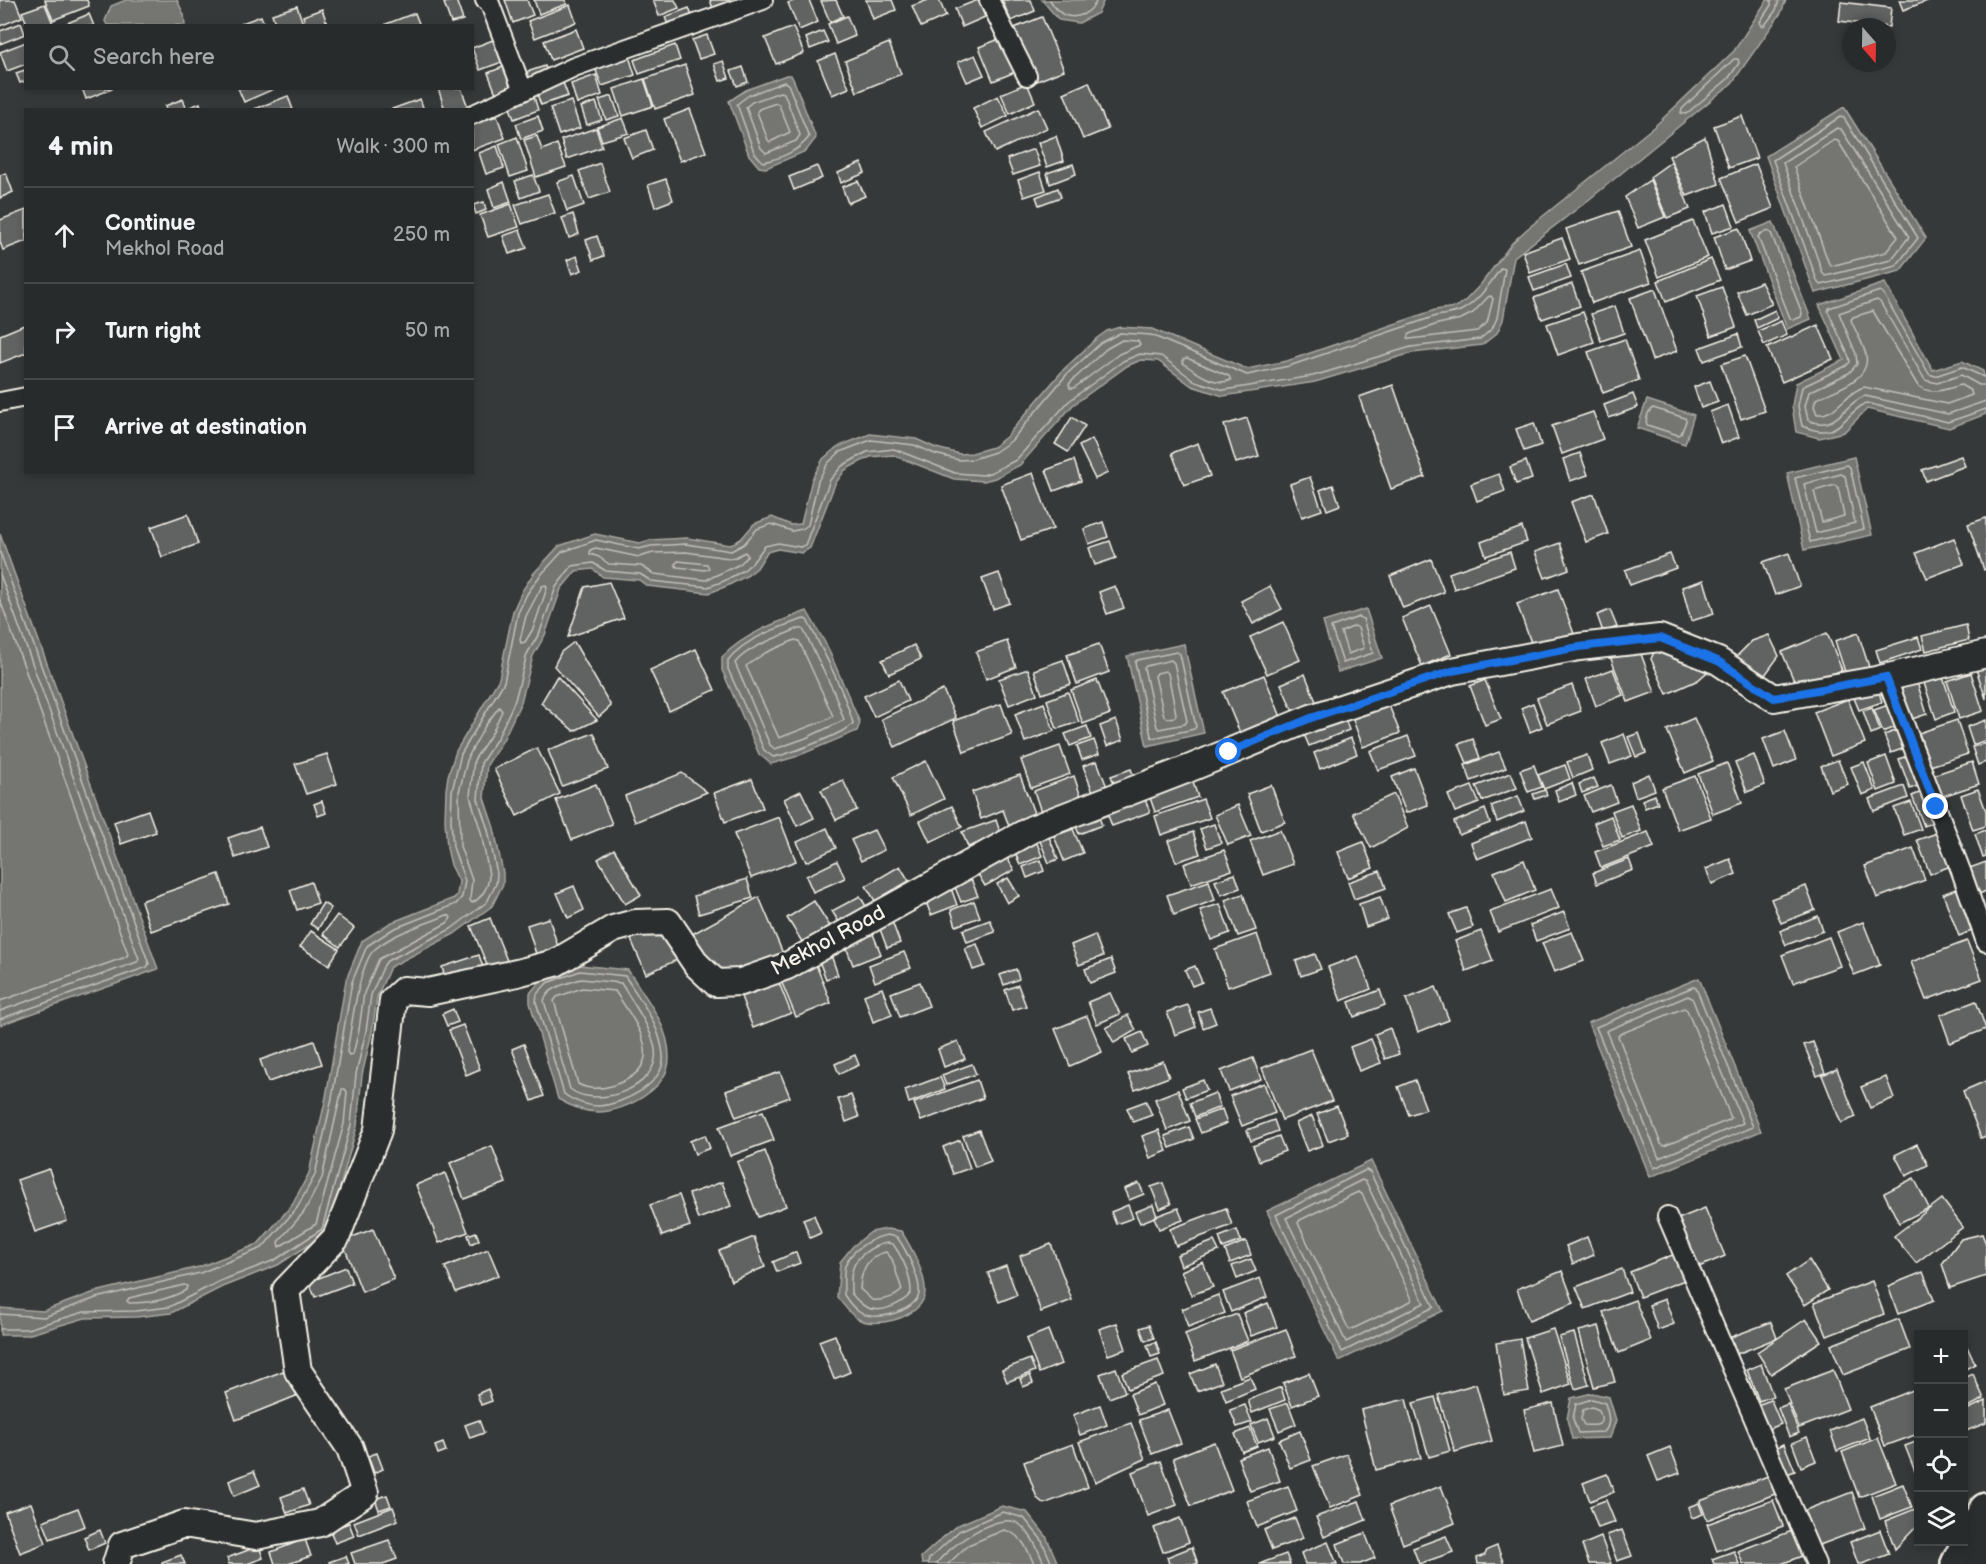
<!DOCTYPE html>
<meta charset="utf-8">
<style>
:root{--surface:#282b2b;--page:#343737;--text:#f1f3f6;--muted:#a5a7a9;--line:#444747}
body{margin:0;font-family:"Balsamiq Sans",sans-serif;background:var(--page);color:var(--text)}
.controls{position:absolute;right:18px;bottom:18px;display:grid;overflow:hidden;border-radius:0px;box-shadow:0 3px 9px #0003}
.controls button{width:54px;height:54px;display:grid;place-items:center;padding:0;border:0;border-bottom:2px solid var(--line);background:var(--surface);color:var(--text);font:30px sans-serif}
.compass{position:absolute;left:1842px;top:18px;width:54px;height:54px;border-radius:50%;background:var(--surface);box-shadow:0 3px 9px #0003;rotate:160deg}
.stop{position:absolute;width:18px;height:18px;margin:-14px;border:4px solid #1a73e8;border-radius:50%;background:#fff}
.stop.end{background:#1a73e8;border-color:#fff;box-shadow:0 2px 6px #0008}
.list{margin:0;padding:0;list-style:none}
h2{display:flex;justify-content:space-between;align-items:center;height:78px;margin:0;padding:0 24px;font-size:26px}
h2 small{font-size:20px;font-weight:400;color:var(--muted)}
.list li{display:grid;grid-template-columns:39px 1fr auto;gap:18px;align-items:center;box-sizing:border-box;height:96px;padding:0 24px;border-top:2px solid var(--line)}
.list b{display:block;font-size:22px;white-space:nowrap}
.list p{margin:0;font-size:20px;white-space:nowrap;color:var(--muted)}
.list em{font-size:20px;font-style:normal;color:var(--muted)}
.icon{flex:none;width:33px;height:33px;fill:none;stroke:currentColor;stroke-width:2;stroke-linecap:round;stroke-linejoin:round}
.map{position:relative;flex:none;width:1986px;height:1564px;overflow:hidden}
.search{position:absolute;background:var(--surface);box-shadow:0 3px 9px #0003;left:24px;top:24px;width:450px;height:66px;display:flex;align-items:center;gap:15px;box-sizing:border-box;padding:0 21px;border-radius:0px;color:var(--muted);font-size:22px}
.panel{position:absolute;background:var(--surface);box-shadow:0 3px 9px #0003;left:24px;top:108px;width:450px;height:366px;border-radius:0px}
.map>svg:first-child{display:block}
.water{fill:#757572;stroke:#a8a7a1;stroke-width:1.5}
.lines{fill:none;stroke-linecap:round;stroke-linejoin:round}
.shore{stroke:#c1bfb9;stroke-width:1.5}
.building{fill:#616362;stroke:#f4f1e8;stroke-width:1.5}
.street-casing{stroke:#f4f1e8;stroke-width:22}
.secondary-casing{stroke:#f4f1e8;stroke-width:30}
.highway-casing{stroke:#f4f1e8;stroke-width:38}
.street{stroke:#2a2d2e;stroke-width:18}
.secondary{stroke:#2a2d2e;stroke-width:26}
.highway{stroke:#2a2d2e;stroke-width:33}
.route{stroke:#1a73e8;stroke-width:8}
.labels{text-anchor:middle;stroke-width:6;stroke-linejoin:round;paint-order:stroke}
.street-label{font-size:21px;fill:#f4f1e8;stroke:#2a2d2e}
</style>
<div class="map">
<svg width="1986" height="1564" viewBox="0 0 1986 1564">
<rect width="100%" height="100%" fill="#363939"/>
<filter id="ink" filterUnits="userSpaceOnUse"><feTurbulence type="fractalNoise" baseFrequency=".0167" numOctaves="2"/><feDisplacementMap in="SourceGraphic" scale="12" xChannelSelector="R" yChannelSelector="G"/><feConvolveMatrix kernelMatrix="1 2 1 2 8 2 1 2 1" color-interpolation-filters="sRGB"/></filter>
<g filter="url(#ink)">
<g class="water">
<path d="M126,0h51l7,15 1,10h-78l-2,-4 6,-15z"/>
<path d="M1042,0h62l-6,13 -19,10 -20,-3z"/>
<path d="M1767,0h19l-5,13 -49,70 -146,119 -72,55 -11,63 -6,13 -15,12 -70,8 -97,29 -92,14 -31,-10 -34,-25 -17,-1 -14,6 -54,39 -53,60 -25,13 -11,3 -30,-2 -61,-24 -23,2 -14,7 -11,6 -10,14 -25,64 -8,5 -24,-4 -11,3 -10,16 -9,7 -21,11 -18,7 -62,-7 -8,-6 -36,-3 -10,-8 -17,2 -15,18 -16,46 -12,21 -12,46 -18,38 -16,25 -3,33 10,30 9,45v11l-11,22 -38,28 -64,33 -13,30 -5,35 -10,43 -5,51 -30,107 -49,32 -56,22 -51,26 -34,4 -52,1 -58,17h-27v-27l43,3 52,-19 104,-25 59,-23 34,-39 17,-32 17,-76 20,-117 16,-39 28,-18 64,-25 3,-3 2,-14 -8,-16 -4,-17 -2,-28 1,-30 2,-14 8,-25 43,-72 14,-68 9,-20 12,-18 25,-27 36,-12 45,9 10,-3 37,-2 43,7 11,-6 13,-15 18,-7 19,8 10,-1 11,-45 11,-20 14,-12 33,-13 46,5 20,9 24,6 12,-1 21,-6 13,-10 58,-68 33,-31 10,-7 13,-4 32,2 95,40 40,-8 148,-51 21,-3 8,-5 17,-18 31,-41 15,-14 129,-104 78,-74z"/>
<path d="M786,75h5l3,6 22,57 -10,13 -40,17 -7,-1 -10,-12 -20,-54 17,-11z"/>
<path d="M1844,107l82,131 -26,33 -85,22 -49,-137z"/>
<path d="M1773,222l38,97 -24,10 -37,-98z"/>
<path d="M1885,283l48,87 29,-9 21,10 3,12v31l-37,14 -82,-19 -23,23 -25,6 -23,-6 -4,-26 4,-23 48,-23 -25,-55z"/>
<path d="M1647,400l47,15 -9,29 -48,-16z"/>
<path d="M1854,457l18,78 -68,15 -17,-77z"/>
<path d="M0,534l158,435 -158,56z"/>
<path d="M1366,609l16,49 -44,14 -15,-50z"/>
<path d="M807,611l20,35 33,77 -3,8 -62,26 -24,7 -12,-10 -37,-84v-13c22,-23 55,-35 85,-46z"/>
<path d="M1184,644l20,89 -57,13 -20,-90z"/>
<path d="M579,965l49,5c16,26 41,54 41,87 1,31 -44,55 -71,55 -15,0 -28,-6 -40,-13l-28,-96v-10l13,-15z"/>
<path d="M1699,978l62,153 -111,46 -62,-154z"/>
<path d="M1371,1161l72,150 -104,50 -72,-150z"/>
<path d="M887,1229l14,2c9,14 31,53 22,69 -9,19 -49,29 -67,18 -7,-5 -13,-14 -19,-21l3,-35 13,-16 18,-14z"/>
<path d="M1592,1393l17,4 7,23 -6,18 -38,1 -5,-20 4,-21z"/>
<path d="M1002,1506l25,6 19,24 12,28h-136l-1,-7 35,-31z"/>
</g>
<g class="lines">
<g class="shore">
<path d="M1050,0c3,5 8,12 14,15 14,5 27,-2 33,-15"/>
<path d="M1771,0v5l-11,17 2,4 3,-1 11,-15 3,-10"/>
<path d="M1734,59h4l1,4 -11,16 -42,35 -5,-1 1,-4z"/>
<path d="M784,82l4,2 21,53c-10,14 -30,22 -46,25l-9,-10 -17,-48 12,-9z"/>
<path d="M780,92l4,1 16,42 -4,6 -30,12 -5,-5 -15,-41 6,-5z"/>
<path d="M776,103l3,2 11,27 -20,10 -2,-2 -11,-28 2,-3z"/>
<path d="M1840,117l4,1 74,120 -22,28 -75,19 -3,-2 -45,-123z"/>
<path d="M1837,128l4,1 68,108 -18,23 -65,16 -3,-2 -40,-111z"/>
<path d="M1834,140l4,1 60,96 -12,15 -55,14 -2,-2 -35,-97z"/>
<path d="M1768,231l3,2 31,80 -1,4 -8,3 -3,-2 -32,-81 2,-3z"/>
<path d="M1491,296l2,3 -6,24 -10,8 -67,8 -3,-1 2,-4 29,-10 23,-5 12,-6 15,-16z"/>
<path d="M1873,311l45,75c15,10 27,3 43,-1l10,6 1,4 -25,9 -83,-17c-19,5 -27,29 -47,27l-3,-8 2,-7c18,-9 55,-18 50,-44 -3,-13 -11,-24 -15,-35l2,-3z"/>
<path d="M1122,340l16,1 2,4 -21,9 -45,34h-4l-1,-4 5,-5 32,-30z"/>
<path d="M1187,358l42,18 2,4c-15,7 -36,-8 -48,-17v-4z"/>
<path d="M1986,378l-24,-11 -27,9 -6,-2 -46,-81 -3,-2 -51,17 -1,3 21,46 1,5 -4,4 -44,21 -4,19 4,20c38,16 39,-10 64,-23l82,19 38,-13"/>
<path d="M1986,385h-7l-18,-10 -24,8 -12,-3 -45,-78 -3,-2 -38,13 17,41 1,10 -8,9 -40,19 -4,14 3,14c30,13 35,-17 57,-24l83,18 38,-13"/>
<path d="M1653,408l32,10 1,3 -5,13 -3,1 -31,-10c-2,-5 1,-15 6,-17z"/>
<path d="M1847,465l3,2 14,62 -54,13 -15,-64z"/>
<path d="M1841,474l4,2 10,47 -39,10 -12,-49z"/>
<path d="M1835,485l3,2 6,29 -22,6 -8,-31z"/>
<path d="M596,548l43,9 14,-4 33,-1 43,6 7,-1 9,-5 3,4 -8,8 -34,16 -52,-6 -13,-8 -32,-2 -10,-7 -9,-3v-4z"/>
<path d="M0,552l149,412 -2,3 -147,52"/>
<path d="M678,561l29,3 2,4 -4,2 -28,-3 -2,-3z"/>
<path d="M0,574l139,385 -2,3 -137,49"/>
<path d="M546,585l1,3 -14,41 -8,13 -4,1 -1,-3 6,-24 16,-30z"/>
<path d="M0,600l128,354 -2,3 -126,44"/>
<path d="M1359,617l4,2 10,34 -30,10 -12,-36z"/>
<path d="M804,619l3,1c17,33 36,68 46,103 -6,10 -67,32 -80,34l-9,-7 -36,-81v-9c16,-21 51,-33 76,-41z"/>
<path d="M1355,626l3,2 6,20 -16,6 -7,-22z"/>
<path d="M797,629h6l31,63 10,28 -38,18 -31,11 -5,-4 -35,-82c14,-17 42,-25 62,-34z"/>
<path d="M795,640l4,1 34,75 -7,4 -47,18 -33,-72 19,-13z"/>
<path d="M1177,652l3,2 16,73 -2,2 -41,9 -2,-2 -16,-74 2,-2z"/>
<path d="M1171,660l3,3 13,58 -2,3 -26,5 -2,-2 -13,-59 2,-2z"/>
<path d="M1165,671l3,2 8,41 -1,3 -8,1 -3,-2 -9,-40 2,-3z"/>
<path d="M499,707l3,4 -10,22 -18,27 -4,36 11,36 8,43c0,11 -7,23 -17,28l-2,-3 2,-20 -12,-34 -1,-54 9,-35 17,-31z"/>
<path d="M447,915l3,1 1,2 -4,5 -68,36 -15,34 -5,37 -6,24 -4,1 -2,-3c4,-22 12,-90 28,-103 20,-17 49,-24 72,-34z"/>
<path d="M580,971l45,5c16,25 35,49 38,79 3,29 -40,49 -64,51 -12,0 -26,-5 -35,-12l-28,-92 1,-8 10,-11z"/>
<path d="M581,979l40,4c11,19 38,54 34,76 -5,32 -61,49 -85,30l-26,-88c4,-14 24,-18 37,-22z"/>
<path d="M1693,987l3,1 57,139 -99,41 -58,-141z"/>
<path d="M582,988l33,3c22,34 56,75 -1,94 -12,4 -25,5 -36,-1l-24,-83 3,-4z"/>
<path d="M1688,996l4,2 51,125 -84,35 -53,-127z"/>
<path d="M1684,1008l3,2 44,108 -2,2 -65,26 -3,-2 -43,-108 2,-2z"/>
<path d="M342,1089h3l2,3 -3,32 -28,100 -37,23 -1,-5 26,-30 18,-34z"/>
<path d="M1366,1170l4,2 64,135 -92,45 -66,-137z"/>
<path d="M1362,1180l4,2 58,121 -78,39 -60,-124z"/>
<path d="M1358,1192l4,2 50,105 -1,2 -61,29 -2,-2 -50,-105 2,-3z"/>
<path d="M887,1235l10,2c8,11 27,47 21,60 -8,16 -44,25 -59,15 -6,-4 -11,-11 -15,-17 0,-8 -1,-21 1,-29 5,-16 27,-28 42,-31z"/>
<path d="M887,1243l6,1c10,14 18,32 18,49 -9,11 -31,22 -45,14 -6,-3 -11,-9 -15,-14 0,-7 -1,-18 2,-25 4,-13 21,-23 34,-25z"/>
<path d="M886,1252l6,7 10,31c-7,8 -20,11 -30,10l-12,-11c1,-17 6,-33 26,-37z"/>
<path d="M184,1285l3,1 -1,4c-19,10 -35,13 -57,13l-2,-2 2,-3z"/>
<path d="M0,1314l44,3 52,-19 104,-25 62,-25 35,-40 18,-33 17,-77 20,-116 15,-36 26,-17 63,-25 6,-7 3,-16 -12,-34 -2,-27 1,-29 9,-37 43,-72 14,-69 9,-19 12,-17 23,-25 34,-12 43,9 12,-3 35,-2 45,7 13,-7 13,-15 14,-5 21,7 10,-2 6,-4 10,-44 10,-18 12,-11 31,-12 43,5 21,9 24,6 14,-1 22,-7 16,-11 57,-68 33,-30 19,-10 31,2 96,40 42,-9 147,-50c8,-1 17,-2 24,-5 18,-8 30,-28 41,-43l4,1 -8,49 -5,11 -12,10 -69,8 -98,29 -89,14 -29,-9 -34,-25 -21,-2 -17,7 -54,40 -53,59 -24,12 -9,3 -28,-2 -61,-24 -27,3 -25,14 -12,14 -25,65 -5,2 -22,-4 -13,3 -13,17 -8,7 -20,11 -16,6 -57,-6 -11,-7 -34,-3 -13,-8 -21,3 -16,21 -16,45 -13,22 -12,46 -17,37 -17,26 -3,36 10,31 9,44 -1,10 -9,18 -36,27 -64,32 -3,4 -13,30 -5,36 -10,43 -5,51 -29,104 -47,31 -55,21 -51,26 -33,4 -52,1 -57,17h-27"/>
<path d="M1592,1399l13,4c3,11 7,20 -1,29l-26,1 -5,-14 3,-15z"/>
<path d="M1592,1407l7,3c6,16 0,16 -15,15l-3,-6 2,-9z"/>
<path d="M928,1564l1,-5 30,-28 44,-19 21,6 17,21 11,25"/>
<path d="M936,1564c12,-17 62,-54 83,-40 12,8 20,28 25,40"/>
<path d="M948,1564l20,-19 36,-15c18,4 23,19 30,34"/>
</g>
</g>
<g class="building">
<path d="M0,0h15l7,17 -22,9z"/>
<path d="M45,0h42l2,6 -36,14z"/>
<path d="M456,0l7,20 -12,3 -7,-20z"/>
<path d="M505,0h22l6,15 -20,8z"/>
<path d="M534,0h31l2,4 -28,10z"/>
<path d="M653,0h22l4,8 -20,8z"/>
<path d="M710,0h32l-28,11z"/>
<path d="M796,0h13l9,22 -19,8 -11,-27z"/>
<path d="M836,0l7,16 -13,6 -9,-21z"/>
<path d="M866,0h26l4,10 -23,9z"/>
<path d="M928,0h11l7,16 -25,11 -9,-21z"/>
<path d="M978,0l7,17 -23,10 -7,-18z"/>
<path d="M1002,0h29l4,11 -24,10z"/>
<path d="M1899,0h31l-27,10z"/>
<path d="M1841,2l50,6 -2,19 -50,-6z"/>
<path d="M45,4l8,20 -25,2 -6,-14z"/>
<path d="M570,5l6,17 -41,16 -7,-17z"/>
<path d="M297,6l6,18 -5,2h-22l-4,-12z"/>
<path d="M689,8l4,11 -24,9 -4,-11z"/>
<path d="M322,9l6,17h-22l-3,-10z"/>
<path d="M415,13l5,13h-34v-2z"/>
<path d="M89,14l5,12h-34z"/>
<path d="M261,16l4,10h-22l-1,-3z"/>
<path d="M847,16l8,20 -19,8 -8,-20z"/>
<path d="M1042,17l22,53 -29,12 -21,-54z"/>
<path d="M21,23l4,11 -25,10v-13z"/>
<path d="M793,27l11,26 -28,11 -11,-26z"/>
<path d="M576,29l7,19 -32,12 -7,-19z"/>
<path d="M823,31l5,11 -18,7 -4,-11z"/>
<path d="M707,35l7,19 -15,5 -7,-19z"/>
<path d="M1002,38l13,34 -22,9 -14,-34z"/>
<path d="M493,40l9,22 -22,8 -8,-22z"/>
<path d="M26,42v22l-19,7 -7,-19z"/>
<path d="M889,43l12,31 -44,18 -12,-31z"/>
<path d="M675,45l5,15 -41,14 -5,-14z"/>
<path d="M835,54l14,34 -17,7 -14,-34z"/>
<path d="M975,55l9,20 -17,7 -9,-20z"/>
<path d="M629,56l6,19 -33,11 -7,-18z"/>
<path d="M723,61l6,17 -9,3 -6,-17z"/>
<path d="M685,65l10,30 -40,14 -10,-30z"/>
<path d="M505,66l10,24 -18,6 -9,-23z"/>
<path d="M545,66l3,9 -21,8 -3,-10z"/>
<path d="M743,67l5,15 -11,4 -6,-15z"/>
<path d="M25,70l1,11 -6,2 -4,-10z"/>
<path d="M596,75l6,20 -25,9 -6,-20z"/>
<path d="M644,79l9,27 -30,10 -9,-27z"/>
<path d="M562,80l6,16 -27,9 -6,-16z"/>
<path d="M1089,82l19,47 -25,10 -19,-46z"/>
<path d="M1027,83l8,19 -25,12 -9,-20z"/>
<path d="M82,88h30v1l-26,10z"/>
<path d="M238,88h38l-32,14z"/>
<path d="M438,88h23l7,19 -6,3h-17z"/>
<path d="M533,93l5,17 -24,9 -6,-17z"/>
<path d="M288,96l5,14h-41z"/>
<path d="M612,96l7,20 -13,4 -7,-20z"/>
<path d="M998,96l10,20 -26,12 -9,-20z"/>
<path d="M183,99l4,11h-21l-1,-4z"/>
<path d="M420,99l4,11h-32v-1z"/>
<path d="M571,101l9,27 -21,7 -9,-27z"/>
<path d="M596,102l6,18 -15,5 -6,-18z"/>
<path d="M200,103l2,7h-11l-1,-3z"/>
<path d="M1038,108l9,20 -52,24 -9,-20z"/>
<path d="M690,109l16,43 -26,9 -16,-42z"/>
<path d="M497,116l8,22 -33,12v-26z"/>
<path d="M538,116l5,15 -22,8 -5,-15z"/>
<path d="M1742,116l15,42 -28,10 -15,-42z"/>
<path d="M623,118l6,15 -27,8 -5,-14z"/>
<path d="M596,128l6,19 -35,12 -6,-19z"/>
<path d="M646,130l7,20 -21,8 -8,-20z"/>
<path d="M537,136l5,14 15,-6 9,23 -30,10 -12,-37z"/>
<path d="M1056,136l8,25 -17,6 -9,-24z"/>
<path d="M517,137l11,34 -18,6 -11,-33z"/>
<path d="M1705,137l14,47 -32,12 -18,-40z"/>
<path d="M497,146l7,22 -18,6 -7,-21z"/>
<path d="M1034,149l6,17 -27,9 -6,-16z"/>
<path d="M1671,162l19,47 -23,9 -17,-41z"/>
<path d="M600,163l10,29 -21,7 -10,-28z"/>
<path d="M861,163l4,10 -24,10 -3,-10z"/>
<path d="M1073,164l3,10 -26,10 -3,-11z"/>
<path d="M1756,164l17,44 -34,14 -18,-44z"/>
<path d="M817,166l5,12 -28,12 -5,-13z"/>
<path d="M1040,172l6,18 -22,7 -6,-17z"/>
<path d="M6,173l7,19 -13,6v-23z"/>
<path d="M533,175l6,16 -18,7 -6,-17z"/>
<path d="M574,176l10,29 -17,6 -10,-29z"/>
<path d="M666,179l7,21 -18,7 -7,-22z"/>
<path d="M1650,180l15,37 -27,11 -13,-31z"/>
<path d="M858,181l7,15 -17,7 -6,-16z"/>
<path d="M504,182l7,20 -17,6 -6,-19z"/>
<path d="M1058,188l3,9 -22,8 -3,-8z"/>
<path d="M548,194l7,19 -33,11 -7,-19z"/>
<path d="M484,202l2,8 -10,4 -3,-9z"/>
<path d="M511,204l8,23 -31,10 -8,-22z"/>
<path d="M1726,204l8,22 -22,7 -7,-21z"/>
<path d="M26,210v31l-23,9 -3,-8v-22z"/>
<path d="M1618,211l13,36 -52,18 -13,-36z"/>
<path d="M573,214l6,20 -10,4 -7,-20z"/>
<path d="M1693,221l15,36 -49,20 -14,-37z"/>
<path d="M1739,228l11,33 -25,9 -11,-33z"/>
<path d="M520,230l7,18 -18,6 -6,-18z"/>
<path d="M597,236l7,20 -11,4 -7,-20z"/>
<path d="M1562,238l8,21 -40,14 -7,-21z"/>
<path d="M1640,251l11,31 -59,21 -11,-31z"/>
<path d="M577,256l5,14 -10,4 -5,-14z"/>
<path d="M1711,259l9,21 -54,22 -8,-21z"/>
<path d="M1566,264l5,14 -37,13 -5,-14z"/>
<path d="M1761,282l11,22 -25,11 -10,-23z"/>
<path d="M1572,284l8,22 -38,13 -8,-21z"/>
<path d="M1722,287l14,40 -25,9 -14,-40z"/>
<path d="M1655,289l22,62 -25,9 -22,-62z"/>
<path d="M1615,306l9,27 -23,8 -10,-27z"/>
<path d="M1775,310l3,8 -21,10 -3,-8z"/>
<path d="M1583,312l11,30 -36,13 -11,-31z"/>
<path d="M1781,321l6,14 -23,10 -6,-14z"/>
<path d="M24,325l2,5v23l-26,10v-28z"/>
<path d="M1818,325l15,34 -51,23 -15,-34z"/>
<path d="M1738,334l4,13 -38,14 -5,-13z"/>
<path d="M1625,339l14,41 -36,13 -15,-41z"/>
<path d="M1745,356l20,55 -24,8 -20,-55z"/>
<path d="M1710,381l8,21 -17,6 -7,-21z"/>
<path d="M1393,385l32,92 -34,12 -32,-92z"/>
<path d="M1633,394l5,13 -29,11 -5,-13z"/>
<path d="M1728,405l11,32 -18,7 -11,-32z"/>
<path d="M1593,412l10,27 -41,15 -10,-28z"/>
<path d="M1072,417l13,9 -17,26 -13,-8z"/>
<path d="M1247,418l12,38 -23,7 -12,-38z"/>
<path d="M1534,423l7,22 -17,6 -8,-22z"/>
<path d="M1092,439l16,34 -13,6 -16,-33z"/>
<path d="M1198,443l12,33 -26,9 -12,-32z"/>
<path d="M1580,453l8,22 -18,6 -7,-22z"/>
<path d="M1961,456l4,10 -39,15 -4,-11z"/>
<path d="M1074,460l7,21 -27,10 -8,-21z"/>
<path d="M1526,461l6,18 -16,5 -6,-17z"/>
<path d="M1033,473l20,56 -32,11 -20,-55z"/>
<path d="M1499,474l6,17 -28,10 -6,-17z"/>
<path d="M1310,477l12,33 -20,7 -12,-33z"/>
<path d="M1333,485l7,20 -13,5 -7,-20z"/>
<path d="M1594,494l14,40 -22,8 -15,-40z"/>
<path d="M188,514l10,30 -36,13 -11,-30z"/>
<path d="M1986,518v51l-2,1 -16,-46z"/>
<path d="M1103,522l5,15 -19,7 -5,-15z"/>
<path d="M1522,527l5,15 -41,14 -5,-14z"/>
<path d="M1954,538l10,26 -37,14 -11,-25z"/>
<path d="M1110,541l6,17 -21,7 -6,-17z"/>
<path d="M1560,543l9,26 -24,9 -10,-26z"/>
<path d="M1510,552l5,16 -61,21 -5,-16z"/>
<path d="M1789,553l11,33 -25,9 -12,-33z"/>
<path d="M1670,554l6,14 -46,17 -5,-15z"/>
<path d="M1431,559l13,33 -41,16 -13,-32z"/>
<path d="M999,573l11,30 -17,6 -11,-30z"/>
<path d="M1704,580l10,34 -23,7 -9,-34z"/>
<path d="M609,582l15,36 -56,19 17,-50z"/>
<path d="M1115,586l9,22 -17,6 -8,-22z"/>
<path d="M1270,586l12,23 -29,15 -12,-23z"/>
<path d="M1558,589l16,45 -41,14 -16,-44z"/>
<path d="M1431,606l20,48 -29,12 -20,-48z"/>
<path d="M1610,610l7,17 -14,5 -6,-17z"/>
<path d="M1283,622l17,38 -33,14 -17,-37z"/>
<path d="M1966,625l3,15 -43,11 -4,-15z"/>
<path d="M1827,633l15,37 -45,18 -15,-36z"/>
<path d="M1858,633l12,37 -23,8 -12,-37z"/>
<path d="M1769,635l10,21 -17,23 -29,-19 19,-19z"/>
<path d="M1918,637l4,12 -42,14 -4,-13z"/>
<path d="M1007,641l9,26 -30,12 -10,-27z"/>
<path d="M574,642l37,64 -12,11 -45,-51 7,-14z"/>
<path d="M1637,643l18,49 -27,10 -19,-48z"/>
<path d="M1099,644l10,28 -32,12 -10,-29z"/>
<path d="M914,645l7,14 -32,15 -7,-14z"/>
<path d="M1657,645l56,22 -15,13 -31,14 -16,-35z"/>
<path d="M696,649l19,41 -46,21 -19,-41z"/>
<path d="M1063,660l8,24 -29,10 -8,-24z"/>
<path d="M1985,666l1,3v30l-10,-30z"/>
<path d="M1028,669l9,25 -28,11 -10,-26z"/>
<path d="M1613,669l10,26 -27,11 -10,-27z"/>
<path d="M1971,673l12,38 -24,8 -12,-38z"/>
<path d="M1305,674l12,30 -23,10 -13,-30z"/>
<path d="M1264,675l17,42 -41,16 -17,-41z"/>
<path d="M557,676l40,44 -23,11 -33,-28z"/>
<path d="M1943,677l11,35 -18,7 -12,-36z"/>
<path d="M1916,679l11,35 -18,6 -11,-35z"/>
<path d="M899,680l9,21 -34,16 -10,-21z"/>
<path d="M1097,680l13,34 -27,10 -12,-34z"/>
<path d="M1485,680l16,39 -16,6 -15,-39z"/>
<path d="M1572,685l9,26 -34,13 -10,-26z"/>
<path d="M1878,689l4,13 -23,8 -5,-12z"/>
<path d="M943,690l13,28 -61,29 -14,-28z"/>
<path d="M1068,692l11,30 -22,7 -10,-29z"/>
<path d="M1386,698l14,35 -37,14 -13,-35z"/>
<path d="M1848,699l17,44 -34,13 -17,-44z"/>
<path d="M1044,703l10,28 -29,11 -10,-28z"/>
<path d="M1533,703l9,24 -12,5 -9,-24z"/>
<path d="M1001,704l11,31 -48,17 -11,-31z"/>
<path d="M1888,705l8,22 -13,5 -9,-22z"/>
<path d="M1872,708l8,22 -9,4 -8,-23z"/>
<path d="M1344,716l5,14 -40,16 -6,-14z"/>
<path d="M1694,718l19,43 -28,12 -18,-43z"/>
<path d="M1116,720l7,20 -16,6 -7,-20z"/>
<path d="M1957,720l11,34 -38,12 -11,-33z"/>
<path d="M1986,720v20l-13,5 -6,-18z"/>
<path d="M1087,726l4,12 -21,8 -5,-12z"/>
<path d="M1898,730l7,18 -14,5 -7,-18z"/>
<path d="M1785,731l11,29 -22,9 -11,-30z"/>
<path d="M594,733l14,36 -46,17 -14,-36z"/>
<path d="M1639,733l7,20 -10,4 -8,-20z"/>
<path d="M1624,734l8,22 -22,8 -8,-21z"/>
<path d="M1408,736l8,20 -38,14 -8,-19z"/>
<path d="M1351,738l6,16 -37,15 -6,-16z"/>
<path d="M1473,739l7,19 -13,5 -8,-19z"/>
<path d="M1094,740l5,14 -17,6 -5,-14z"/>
<path d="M1986,743v19l-8,3 -6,-18z"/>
<path d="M1060,746l10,28 -39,14 -10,-28z"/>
<path d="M537,748l23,46 -43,22 -23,-47z"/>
<path d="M1499,752l7,16 -35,13 -6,-16z"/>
<path d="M327,754l10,30 -31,10 -11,-30z"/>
<path d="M1587,755l5,15 -19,8 -6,-16z"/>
<path d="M1754,755l11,30 -18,7 -12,-30z"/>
<path d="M1909,755l11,30 -10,4 -11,-30z"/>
<path d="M1886,756l10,28 -18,7 -10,-28z"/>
<path d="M1838,760l10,24 -18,7 -9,-25z"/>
<path d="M926,761l18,38 -33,16 -18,-38z"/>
<path d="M1097,761l10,26 -14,5 -10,-26z"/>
<path d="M1864,762l11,28 -13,5 -11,-28z"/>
<path d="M1972,762l7,22 -39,13 -7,-22z"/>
<path d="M1727,763l15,40 -29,11 -15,-40z"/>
<path d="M1534,765l8,22 -14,5 -8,-22z"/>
<path d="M1565,765l5,14 -26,10 -6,-14z"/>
<path d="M1414,768l14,37 -22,8 -14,-36z"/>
<path d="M1131,769l5,12 -20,7 -5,-12z"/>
<path d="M682,773l25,19 -72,30 -10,-26z"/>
<path d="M1511,773l6,15 -35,13 -6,-15z"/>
<path d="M1649,774l6,16 -19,7 -5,-15z"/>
<path d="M1020,775l15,41 -26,10 -6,-16 -22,9 -9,-27z"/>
<path d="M1074,776l8,24 -40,15 -8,-24z"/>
<path d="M1695,776l16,42 -33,12 -16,-42z"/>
<path d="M1191,777l7,20 -43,15 -7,-20z"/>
<path d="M1594,778l4,9 -16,6 -3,-9z"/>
<path d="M752,779l11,29 -38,14 -11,-29z"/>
<path d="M843,780l14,30 -21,10 -15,-30z"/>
<path d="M1572,783l4,12 -17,7 -4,-12z"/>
<path d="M596,784l16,40 -40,16 -16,-40z"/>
<path d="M1271,785l14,37 -24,9 -14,-37z"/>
<path d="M1611,785l6,17 -26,10 -7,-16z"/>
<path d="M1472,786l7,17 -24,9 -7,-17z"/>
<path d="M1904,786l4,12 -34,13 -5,-12z"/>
<path d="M1978,789l8,22v15l-13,4 -12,-35z"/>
<path d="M1545,790l2,5 -12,4 -2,-5z"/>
<path d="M801,791l13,27 -17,8 -13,-27z"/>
<path d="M1924,791l12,30 -12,5 -12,-30z"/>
<path d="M1142,792l8,20 -38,14 -8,-21z"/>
<path d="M1394,794l14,34 -37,20 -18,-35z"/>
<path d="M1655,795l3,8 -13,5 -3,-8z"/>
<path d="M1518,796l6,15 -27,11 -6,-16z"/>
<path d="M1203,799l7,19 -49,17 -6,-19z"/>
<path d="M322,801l4,12 -8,3 -4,-12z"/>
<path d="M1911,802l10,27 -17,6 -10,-27z"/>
<path d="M1631,804l10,27 -19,7 -10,-27z"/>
<path d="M1238,805l13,31 -23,9 -13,-30z"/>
<path d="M952,806l10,21 -32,15 -10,-21z"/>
<path d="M1485,809l5,14 -31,12 -5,-13z"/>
<path d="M148,810l8,22 -35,12 -7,-22z"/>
<path d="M1096,810l6,15 -23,9 -6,-15z"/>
<path d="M1611,816l9,24 -17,6 -9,-23z"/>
<path d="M779,817l17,44 -45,17 -17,-44z"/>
<path d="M996,820l5,15 -33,12 -6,-15z"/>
<path d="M1526,821l6,16 -55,22 -6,-16z"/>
<path d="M1214,824l7,19 -14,5 -7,-19z"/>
<path d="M260,827l7,20 -32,11 -7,-20z"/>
<path d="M827,828l9,20 -30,14 -9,-20z"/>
<path d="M1073,829l10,24 -19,8 -10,-25z"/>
<path d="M874,830l10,20 -23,11 -10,-21z"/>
<path d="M1280,830l13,34 -30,11 -13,-34z"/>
<path d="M1986,830v27l-3,1 -8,-24z"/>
<path d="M1193,832l7,22 -24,8 -8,-21z"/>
<path d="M1648,832l6,15 -53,21 -6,-16z"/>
<path d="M1940,832l13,33 -23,9 -13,-34z"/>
<path d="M1049,837l9,22 -9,4 -9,-22z"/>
<path d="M1035,838l7,18 -22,9 -7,-18z"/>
<path d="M1363,842l10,26 -25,10 -10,-26z"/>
<path d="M1913,848l12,32 -48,18 -12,-32z"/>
<path d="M614,849l27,46 -16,9 -27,-45z"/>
<path d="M1002,849l12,21 -29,16 -12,-20z"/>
<path d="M1224,850l8,20 -41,14 -7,-20z"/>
<path d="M1629,859l4,11 -36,14 -4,-11z"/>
<path d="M1730,859l6,15 -24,10 -6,-15z"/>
<path d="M1040,860l4,11 -17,7 -4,-11z"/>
<path d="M1524,860l11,30 -29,12 -12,-30z"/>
<path d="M837,861l8,17 -32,14 -7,-16z"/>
<path d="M1986,862v29l-9,4 -10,-26z"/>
<path d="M900,866l9,15 -34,20 -9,-15z"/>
<path d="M1380,871l6,17 -32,11 -6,-17z"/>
<path d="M219,874l10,30 -78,27 -10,-30z"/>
<path d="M969,874l9,22 -17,6 -9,-22z"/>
<path d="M1235,874l5,14 -19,7 -6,-14z"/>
<path d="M1008,878l11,18 -12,7 -10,-19z"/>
<path d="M747,879l6,19 -54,16 -5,-18z"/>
<path d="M1209,881l6,19 -41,15 -7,-20z"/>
<path d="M311,882l7,21 -21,7 -7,-20z"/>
<path d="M950,885l7,20 -26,10 -8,-21z"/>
<path d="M574,886l10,24 -16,8 -11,-25z"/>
<path d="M1806,886l9,24 -34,13 -10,-24z"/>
<path d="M1961,887l16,42 -18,7 -16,-42z"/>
<path d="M1551,889l8,19 -61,24 -8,-20z"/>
<path d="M1243,894l13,36 -18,6 -13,-36z"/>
<path d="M860,896l7,12 -27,16 -8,-13z"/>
<path d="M759,897l25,59 -45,22 -28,-9 -26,-31z"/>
<path d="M1380,897l8,22 -22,8 -7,-23z"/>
<path d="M814,901l19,30 -27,17 -19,-30z"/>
<path d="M974,901l6,16 -24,9 -5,-16z"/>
<path d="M323,903l8,5 -13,21 -8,-5z"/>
<path d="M1220,904l10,29 -19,7 -11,-30z"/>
<path d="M1466,908l7,19 -16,6 -8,-19z"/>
<path d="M1564,912l6,16 -34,13 -6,-16z"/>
<path d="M337,915l17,13 -14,19 -17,-13z"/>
<path d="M890,916l10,27 -13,5 -10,-27z"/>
<path d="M1818,916l5,15 -37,14 -6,-14z"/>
<path d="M490,918l20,50 -19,7 -20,-49z"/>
<path d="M549,918l9,29 -22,7 -9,-29z"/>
<path d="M990,920l5,12 -28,10 -4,-12z"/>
<path d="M1863,922l17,43 -26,10 -17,-43z"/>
<path d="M650,928l17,11 12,20 -33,15 -17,-39z"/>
<path d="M871,929l10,25 -28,11 -10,-26z"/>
<path d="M311,931l28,18 -10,16 -29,-18z"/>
<path d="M1481,931l12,30 -27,10 -11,-30z"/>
<path d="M1572,932l12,29 -30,11 -12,-29z"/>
<path d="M1257,934l13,38 -42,15 -13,-38z"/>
<path d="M1095,935l8,21 -24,9 -8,-20z"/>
<path d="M1829,937l11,29 -47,17 -11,-28z"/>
<path d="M1967,941l15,38 -56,21 -15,-38z"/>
<path d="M977,944l8,22 -12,4 -8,-22z"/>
<path d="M830,952l8,23 -12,4 -9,-23z"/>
<path d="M904,952l7,16 -36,14 -6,-17z"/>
<path d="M1315,954l6,15 -20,7 -5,-15z"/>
<path d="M479,955l5,15 -38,11 -4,-14z"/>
<path d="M1358,956l13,33 -30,12 -13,-34z"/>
<path d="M1111,959l5,14 -26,10 -5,-14z"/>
<path d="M815,962l16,41 -35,14 -17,-41z"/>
<path d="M1195,966l7,16 -10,4 -7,-16z"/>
<path d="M1016,969l3,10 -15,6 -4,-10z"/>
<path d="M778,980l13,33 -38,15 -13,-34z"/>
<path d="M920,982l9,24 -29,11 -9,-24z"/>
<path d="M1018,985l8,21 -14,4 -7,-20z"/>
<path d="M1436,987l13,33 -31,12 -12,-33z"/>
<path d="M882,988l10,27 -19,7 -9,-27z"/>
<path d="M1380,990l5,15 -31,12 -5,-15z"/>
<path d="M1110,993l10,21 -23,10 -9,-22z"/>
<path d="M1976,1001l10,28 -36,14 -10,-28z"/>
<path d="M1188,1005l8,22 -21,8 -8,-23z"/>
<path d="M1210,1008l6,15 -13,5 -5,-16z"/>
<path d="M453,1009l5,13 -11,4 -5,-12z"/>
<path d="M1128,1015l8,15 -22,13 -8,-15z"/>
<path d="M1087,1016l15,36 -32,14 -15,-37z"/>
<path d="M463,1025l17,44 -14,6 -17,-45z"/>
<path d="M1390,1028l9,26 -14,5 -10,-25z"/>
<path d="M1142,1032l6,14 -16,7 -6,-14z"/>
<path d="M1371,1039l10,24 -22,8 -9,-24z"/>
<path d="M314,1041l8,23 -54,18 -8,-22z"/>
<path d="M958,1041l7,18 -21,8 -6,-18z"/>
<path d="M1813,1042l12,31 -8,3 -13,-31z"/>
<path d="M524,1044l20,52 -12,5 -20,-52z"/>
<path d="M1311,1049l21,52 -50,19 -20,-52z"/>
<path d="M855,1055l4,10 -20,9 -4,-10z"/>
<path d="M1253,1058l8,21 -32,12 -8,-20z"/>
<path d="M1163,1061l6,16 -34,13 -7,-16z"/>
<path d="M972,1064l4,10 -30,11 -4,-10z"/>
<path d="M1837,1069l19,48 -15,6 -19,-48z"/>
<path d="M780,1072l10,25 -54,20 -10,-26z"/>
<path d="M940,1077l5,12 -36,14 -4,-13z"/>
<path d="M1886,1077l8,21 -24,10 -9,-21z"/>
<path d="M977,1080l6,18 -62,23 -7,-18z"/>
<path d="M1203,1080l4,10 -21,8 -4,-10z"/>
<path d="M1415,1080l11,29 -17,6 -11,-28z"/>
<path d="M1986,1081v55l-5,2 -18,-47z"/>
<path d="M1264,1083l11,30 -33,13 -12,-30z"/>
<path d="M1178,1090l12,31 -23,9 -12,-31z"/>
<path d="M1215,1093l5,14 -25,10 -5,-14z"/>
<path d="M851,1095l8,22 -13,5 -8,-23z"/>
<path d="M1146,1101l6,14 -19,7 -6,-14z"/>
<path d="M1337,1106l11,28 -20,7 -11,-27z"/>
<path d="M1222,1109l5,14 -26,10 -6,-14z"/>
<path d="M763,1111l11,29 -44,16 -11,-29z"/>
<path d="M1312,1116l11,29 -16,6 -11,-28z"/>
<path d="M1274,1120l4,11 -27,10 -4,-11z"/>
<path d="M1189,1127l5,12 -24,9 -5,-12z"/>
<path d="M979,1130l12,31 -16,6 -12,-31z"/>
<path d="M1159,1130l8,21 -17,7 -8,-22z"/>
<path d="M705,1135l5,13 -15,6 -5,-13z"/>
<path d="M1279,1136l6,15 -26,10 -6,-15z"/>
<path d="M960,1140l10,28 -17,6 -10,-27z"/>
<path d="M1917,1144l11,21 -22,11 -11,-21z"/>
<path d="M492,1146l14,37 -42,16 -14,-36z"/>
<path d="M765,1151l21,55 -28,11 -21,-55z"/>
<path d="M49,1169l18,52 -32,11 -18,-52z"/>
<path d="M445,1173l23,59 -29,11 -23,-58z"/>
<path d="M1914,1178l15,30 -30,15 -15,-30z"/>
<path d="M722,1182l9,24 -33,13 -9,-25z"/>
<path d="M1139,1183l5,11 -15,6 -5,-11z"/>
<path d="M1163,1183l8,21 -11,5 -9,-22z"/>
<path d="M679,1195l11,31 -28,10 -12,-31z"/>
<path d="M1942,1199l21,28 -47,36 -22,-27z"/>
<path d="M1128,1205l5,13 -17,6 -5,-12z"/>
<path d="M1153,1205l4,11 -17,7 -5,-11z"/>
<path d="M1178,1208l5,12 -24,9 -5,-12z"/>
<path d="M1226,1208l6,17 -56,21 -6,-17z"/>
<path d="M1705,1208l20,48 -31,13 -21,-48z"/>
<path d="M814,1215l7,18 -11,5 -7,-19z"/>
<path d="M373,1229l21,50 -32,13 -20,-51z"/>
<path d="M1237,1230l4,11 -18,7 -4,-11z"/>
<path d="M476,1232l3,8 -8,4 -3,-9z"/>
<path d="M1982,1234l4,10v32l-36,12 -8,-24 19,-25z"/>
<path d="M754,1237l11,30 -34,14 -12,-30z"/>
<path d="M1587,1237l7,18 -21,9 -7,-18z"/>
<path d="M1214,1241l5,10 -38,15 -4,-11z"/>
<path d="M1246,1241l5,14 -21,8 -5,-13z"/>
<path d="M1051,1244l21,56 -31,12 -21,-56z"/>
<path d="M488,1249l11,26 -43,17 -11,-25z"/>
<path d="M796,1252l4,11 -23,9 -4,-10z"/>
<path d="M1680,1252l10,26 -50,19 -10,-25z"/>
<path d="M1251,1259l5,12 -19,8 -5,-13z"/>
<path d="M1809,1260l19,30 -23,15 -19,-29z"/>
<path d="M1203,1262l10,25 -22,8 -10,-24z"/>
<path d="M1006,1266l11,29 -18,7 -11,-29z"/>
<path d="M346,1267l6,16 -37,14 -6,-15z"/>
<path d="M1622,1269l8,23 -45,17 -9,-22z"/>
<path d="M1562,1271l12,32 -45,18 -12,-32z"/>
<path d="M1923,1272l11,28 -36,14 -10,-28z"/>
<path d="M1260,1278l7,19 -36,15 -8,-20z"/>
<path d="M1872,1281l12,33 -57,22 -13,-33z"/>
<path d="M1218,1295l7,18 -37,14 -6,-18z"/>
<path d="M1665,1299l9,25 -16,6 -9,-25z"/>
<path d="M1635,1300l16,40 -32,13 -16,-41z"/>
<path d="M1268,1303l9,24 -26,9 -8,-23z"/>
<path d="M1237,1314l11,27 -53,20 -10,-27z"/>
<path d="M1806,1319l15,22 -50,33 -14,-22z"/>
<path d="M1899,1319l11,30 -67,26 -12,-30z"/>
<path d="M1771,1322l6,16 -40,16 -6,-17z"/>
<path d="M1117,1323l9,26 -18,6 -9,-26z"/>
<path d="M1149,1325l5,13 -9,3 -5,-13z"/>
<path d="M1599,1326l16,56 -21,5 -15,-56z"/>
<path d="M1286,1329l10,27 -56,21 -10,-27z"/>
<path d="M1553,1329l18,55 -28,10 -18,-56z"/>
<path d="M1048,1330l13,34 -22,9 -13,-34z"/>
<path d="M1574,1333l15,52 -14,4 -16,-52z"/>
<path d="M835,1335l15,37 -16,7 -15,-38z"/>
<path d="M1520,1339l9,52 -25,4 -8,-52z"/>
<path d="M1964,1340l11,24 -11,6z"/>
<path d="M1156,1342l4,12 -9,3 -4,-12z"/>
<path d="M1030,1359l5,12 -28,11 -5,-12z"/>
<path d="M1158,1360l6,16 -36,13 -6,-16z"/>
<path d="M1215,1364l7,18 -25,9 -7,-17z"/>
<path d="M1761,1364l12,32 -14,5 -12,-31z"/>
<path d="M291,1368l10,26 -65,26 -10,-27z"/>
<path d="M1116,1368l9,24 -16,6 -9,-24z"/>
<path d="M1833,1370l15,39 -49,19 -15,-39z"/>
<path d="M1309,1373l9,23 -26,10 -9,-23z"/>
<path d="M1973,1374l11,25 -20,10v-31z"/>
<path d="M1030,1375l3,8 -10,4 -3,-8z"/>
<path d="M1250,1377l5,12 -29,12 -5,-13z"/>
<path d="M1155,1384l8,21 -25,10 -8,-21z"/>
<path d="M1476,1384l16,57 -37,11 -17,-57z"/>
<path d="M1281,1387l4,13 -33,13 -4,-13z"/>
<path d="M1918,1388v46l-33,12 -15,-39z"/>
<path d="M488,1389l4,12 -11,4 -4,-11z"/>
<path d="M1435,1397l15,54 -21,6 -16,-54z"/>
<path d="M1406,1399l15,59 -45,12 -15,-60z"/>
<path d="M1771,1400l10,24 -14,6 -10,-25z"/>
<path d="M1986,1401v22l-20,8 -2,-6v-14z"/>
<path d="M1288,1403l8,21 -17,7 -9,-22z"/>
<path d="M1553,1403l10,43 -29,7 -10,-43z"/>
<path d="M1788,1404l11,29 -10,4 -11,-29z"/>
<path d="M1100,1405l7,20 -27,10 -7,-20z"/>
<path d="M1245,1405l7,17 -15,5 -7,-17z"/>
<path d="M1168,1410l13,33 -29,11 -13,-34z"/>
<path d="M1268,1418l7,18 -17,6 -7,-17z"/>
<path d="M1862,1418l8,20 -33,13 -7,-20z"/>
<path d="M479,1420l5,13 -14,5 -5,-13z"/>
<path d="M1131,1423l14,36 -50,23 -16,-40z"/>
<path d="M1250,1428l7,18 -15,6 -7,-18z"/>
<path d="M1300,1431l11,29 -21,8 -11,-28z"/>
<path d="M1807,1437l9,24 -15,6 -9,-24z"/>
<path d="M1878,1438l18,45 -37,14 -17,-45z"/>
<path d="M1918,1441v32l-2,1 -11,-28z"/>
<path d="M1214,1442l18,48 -41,16 -18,-48z"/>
<path d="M443,1443l3,8 -8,3 -3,-8z"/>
<path d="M1073,1444l15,43 -44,17 -7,-6 -13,-36z"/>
<path d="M1784,1444l11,27 -14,5 -10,-26z"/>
<path d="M1268,1447l12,34 -30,10 -12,-33z"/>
<path d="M1670,1447l10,26 -22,8 -10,-25z"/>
<path d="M377,1453l6,16 -9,4 -6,-17z"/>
<path d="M1347,1454l16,41 -33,13 -17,-42z"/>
<path d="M1161,1461l16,44 -29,11 -16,-44z"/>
<path d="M254,1471l6,14 -26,11 -5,-15z"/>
<path d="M1607,1474l7,18 -24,9 -7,-18z"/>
<path d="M1768,1476l7,18 -68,26 -7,-19z"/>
<path d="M1903,1484l9,23 -32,12 -8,-23z"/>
<path d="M1288,1486l9,25 -40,16 -10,-26z"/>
<path d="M1441,1486l14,37 -52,21 -14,-38z"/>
<path d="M303,1489l6,16 -22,8 -6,-16z"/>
<path d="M1852,1492l13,36 -48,18 -14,-35z"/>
<path d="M387,1495l4,11 -12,4 -4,-11z"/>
<path d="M1606,1500l9,22 -17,6 -8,-22z"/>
<path d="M1773,1500l10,26 -66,25 -10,-27z"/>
<path d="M1359,1501l7,19 -42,17 -8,-20z"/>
<path d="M31,1503l15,40 -26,10 -15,-41z"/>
<path d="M1699,1503l4,11 -11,4 -4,-11z"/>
<path d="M393,1507l5,13 -39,15 -5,-13z"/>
<path d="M78,1508l7,18 -35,13 -7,-18z"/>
<path d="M1915,1509l3,8v8l-23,24 -10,-28z"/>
<path d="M1180,1518l9,24 -26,10 -9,-24z"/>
<path d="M1295,1518l8,20 -31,12 -8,-20z"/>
<path d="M349,1523l5,13 -19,7 -5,-13z"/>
<path d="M100,1530l5,13 -16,7 -5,-13z"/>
<path d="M1622,1530l10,26 -15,5 -10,-26z"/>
<path d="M1880,1530l9,24 -27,10h-4l-8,-22z"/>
<path d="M1792,1531l10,25 -21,8h-38l-5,-13z"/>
<path d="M1365,1533l10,25 -15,6h-16l-7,-20z"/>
<path d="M1446,1536l7,16 -34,12 -6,-16z"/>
<path d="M1601,1537l10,27h-22l-7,-19z"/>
<path d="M305,1539l6,17 -23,8h-13l-4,-12z"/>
<path d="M389,1540l8,19 -14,5h-28l-4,-11z"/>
<path d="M1328,1542l9,22h-32l-4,-11z"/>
<path d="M259,1546l4,12 -16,6h-18l-2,-6z"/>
<path d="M1497,1546l7,18h-26l-1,-6 8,-3 2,-5z"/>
<path d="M1192,1547l6,17h-29l-2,-7z"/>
<path d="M1734,1551l5,13h-25l-2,-5z"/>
<path d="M1286,1554l4,10h-31z"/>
<path d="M181,1555l4,9h-23v-2z"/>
<path d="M346,1556l3,8h-19l-1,-2z"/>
</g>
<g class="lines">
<defs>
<g id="street">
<path d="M485,0l5,4 33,87"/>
<path d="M989,0l38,76"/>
<path d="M472,115l102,-48 189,-67"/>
<path d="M0,402l26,-5"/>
<path d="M1886,677l75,194 25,71"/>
<path d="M1667,1216l149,348"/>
</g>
<path id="secondary" d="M116,1564l6,-19 62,-21 72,12 64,-13 45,-30 -15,-45 -52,-77 -12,-81 50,-52 42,-108 15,-130 11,-10 24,2 89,-19 38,-10 58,-34 22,-6 33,-1 29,43 19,18 25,-1 46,-16 245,-137 156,-60 123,-51 141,-47 127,-24 81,-9 58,23 56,37 102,-18 110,-26"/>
<g id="highway">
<path d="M1958,1564l28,-54"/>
<path d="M1985,1564l1,-2"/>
</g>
</defs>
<use href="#street" class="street-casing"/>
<use href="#secondary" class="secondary-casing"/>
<use href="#highway" class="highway-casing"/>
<use href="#street" class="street"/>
<use href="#secondary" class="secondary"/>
<use href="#highway" class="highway"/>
</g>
</g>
<g class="lines" filter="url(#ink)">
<path class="route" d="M1229,752l82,-34 141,-47 127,-24 81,-9 58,23 56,37 112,-21 50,130"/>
</g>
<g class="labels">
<g class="street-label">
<text transform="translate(828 940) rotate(-28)" y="7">Mekhol Road</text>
</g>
</g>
</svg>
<div class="controls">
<button>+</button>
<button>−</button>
<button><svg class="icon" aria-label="locate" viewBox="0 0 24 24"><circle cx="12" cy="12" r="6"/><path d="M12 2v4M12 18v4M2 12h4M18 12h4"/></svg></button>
<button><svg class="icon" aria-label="layers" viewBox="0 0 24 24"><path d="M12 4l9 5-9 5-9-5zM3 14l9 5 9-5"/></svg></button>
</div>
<svg class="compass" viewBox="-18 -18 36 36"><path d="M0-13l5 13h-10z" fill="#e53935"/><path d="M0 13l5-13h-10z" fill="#a5a7a9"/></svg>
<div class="stop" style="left:1229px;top:752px"></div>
<div class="stop end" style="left:1936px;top:807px"></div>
<div class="search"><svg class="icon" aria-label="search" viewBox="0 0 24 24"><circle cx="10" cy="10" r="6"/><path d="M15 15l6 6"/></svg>Search here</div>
<section class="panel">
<h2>4 min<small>Walk · 300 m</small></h2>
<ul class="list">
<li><svg class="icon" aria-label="ahead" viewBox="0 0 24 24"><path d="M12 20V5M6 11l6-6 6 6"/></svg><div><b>Continue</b><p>Mekhol Road</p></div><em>250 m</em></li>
<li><svg class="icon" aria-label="right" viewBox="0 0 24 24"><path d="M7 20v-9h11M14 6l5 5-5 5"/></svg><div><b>Turn right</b></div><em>50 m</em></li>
<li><svg class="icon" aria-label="arrive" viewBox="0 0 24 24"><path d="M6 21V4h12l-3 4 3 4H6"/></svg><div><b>Arrive at destination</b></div></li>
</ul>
</section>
</div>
